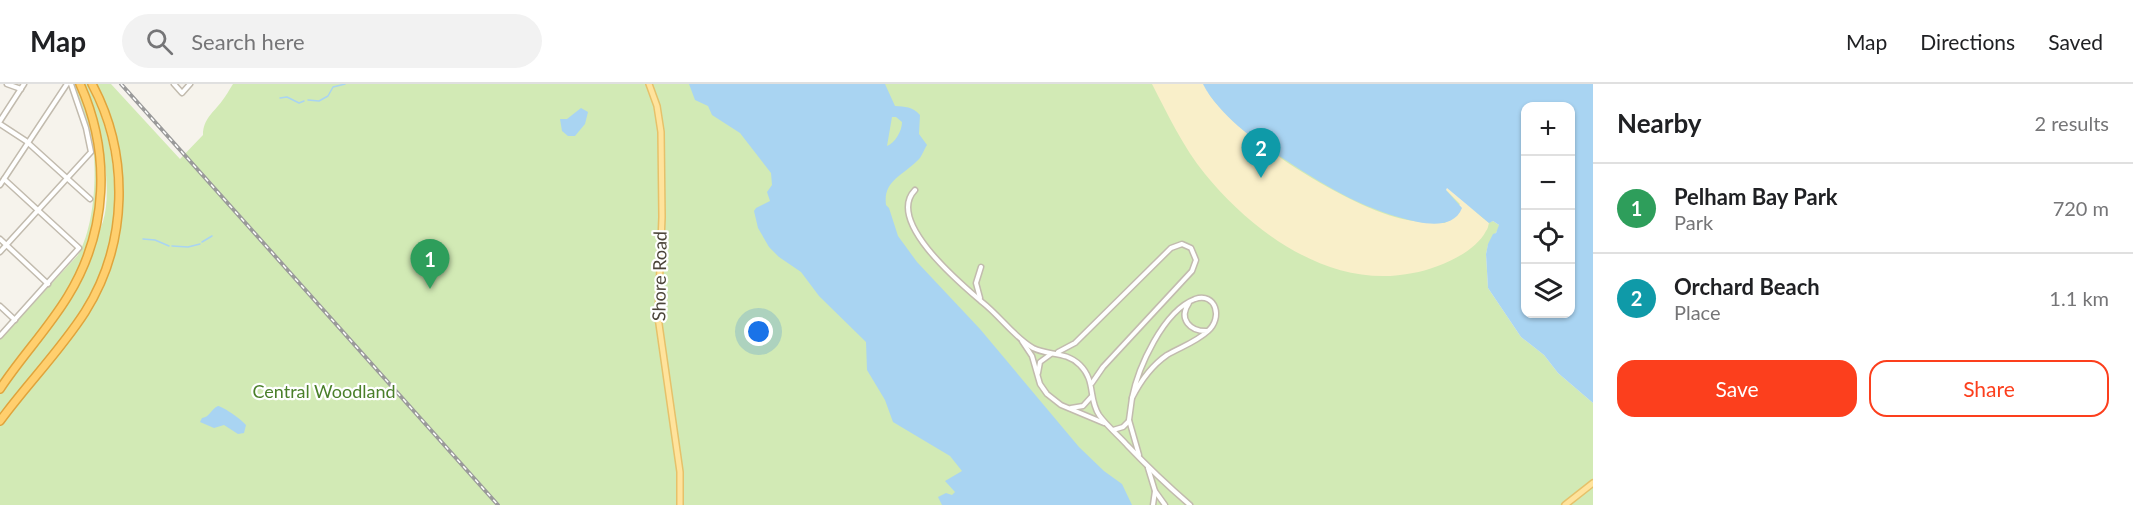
<!DOCTYPE html>
<meta charset="utf-8">
<style>
:root{--surface:#fff;--page:#f2f2f2;--text:#202124;--muted:#757577;--line:#e0e0e0;--accent:#fc3f1d}
body{margin:0;font-family:Lato,sans-serif;background:var(--page);color:var(--text)}
.controls{position:absolute;right:18px;top:18px;display:grid;overflow:hidden;border-radius:12px;box-shadow:0 2px 4px #0004}
.controls button{width:54px;height:54px;display:grid;place-items:center;padding:0;border:0;border-bottom:2px solid var(--line);background:var(--surface);color:var(--text);font:30px sans-serif}
.you{position:absolute;left:759px;top:248px;width:21px;height:21px;margin:-15px;border:4px solid #fff;border-radius:50%;background:#1a73e8;box-shadow:0 0 0 9px #1a73e833}
.badge{display:grid;place-items:center;width:39px;height:39px;border-radius:50%;background:var(--accent);color:#fff;font-size:20px;font-weight:700}
.pin{position:absolute;translate:-50% -50px;filter:drop-shadow(0 2px 3px #0008)}
.pin::after{content:'';position:absolute;top:32px;width:21px;height:18px;background:inherit;clip-path:polygon(0 0,100% 0,50% 100%)}
.list{margin:0;padding:0;list-style:none}
h2{display:flex;justify-content:space-between;align-items:center;height:78px;margin:0;padding:0 24px;font-size:26px}
h2 small{font-size:20px;font-weight:400;color:var(--muted)}
.list li{display:grid;grid-template-columns:39px 1fr auto;gap:18px;align-items:center;box-sizing:border-box;height:90px;padding:0 24px;border-top:2px solid var(--line)}
.list b{display:block;font-size:22px;white-space:nowrap}
.list p{margin:0;font-size:20px;white-space:nowrap;color:var(--muted)}
.list em{font-size:20px;font-style:normal;color:var(--muted)}
.actions{display:flex;gap:12px;padding:18px 24px}
.actions a{flex:1;padding:14px 0;border:2px solid var(--accent);border-radius:18px;text-align:center;font-size:21px;color:var(--accent)}
.actions .main{background:var(--accent);color:#fff}
.icon{flex:none;width:33px;height:33px;fill:none;stroke:currentColor;stroke-width:2;stroke-linecap:round;stroke-linejoin:round}
.map{position:relative;flex:none;width:1593px;height:421px;overflow:hidden}
header{display:flex;align-items:center;gap:36px;box-sizing:border-box;height:84px;padding:0 30px;background:var(--surface);border-bottom:2px solid var(--line)}
header strong{font-size:28px}
nav{display:flex;gap:33px;margin-inline-start:auto;font-size:21px}
.search{width:420px;height:54px;background:var(--page);display:flex;align-items:center;gap:15px;box-sizing:border-box;padding:0 21px;border-radius:33px;color:var(--muted);font-size:22px}
main{display:flex}
aside{flex:1;background:var(--surface)}
.map>svg:first-child{display:block}
.green{fill:#d2eab5}
.sand{fill:#f9efc9}
.water{fill:#a9d4f2;fill-rule:evenodd}
.lines{fill:none;stroke-linecap:round;stroke-linejoin:round}
.stream{stroke:#a9d4f2;stroke-width:1.5}
.minor-casing{stroke:#c2bbae;stroke-width:7}
.major-casing{stroke:#e6c16a;stroke-width:8}
.highway-casing{stroke:#e0a43c;stroke-width:10}
.minor{stroke:#fff;stroke-width:4}
.major{stroke:#ffe39c;stroke-width:5}
.highway{stroke:#ffcf6e;stroke-width:7}
.rail-casing{stroke:#9a9a9a;stroke-width:4}
.rail{stroke:#fff;stroke-width:1.5;stroke-dasharray:4.5;stroke-linecap:butt}
.labels{text-anchor:middle;stroke-width:4.5;stroke-linejoin:round;paint-order:stroke}
.street-label{font-size:18px;fill:#4b4439;stroke:#fff}
.park-label{font-size:18px;fill:#4a7f2a;stroke:#fff}
</style>
<header>
<strong>Map</strong>
<div class="search"><svg class="icon" aria-label="search" viewBox="0 0 24 24"><circle cx="10" cy="10" r="6"/><path d="M15 15l6 6"/></svg>Search here</div>
<nav><a>Map</a><a>Directions</a><a>Saved</a></nav>
</header>
<main>
<div class="map">
<svg width="1593" height="421" viewBox="0 0 1593 421">
<rect width="100%" height="100%" fill="#f6f3ec"/>
<g class="green">
<path d="M73,0h4c13,35 25,73 21,111 -1,16 -5,31 -7,47 32,-29 8,-122 -7,-158h3c23,43 31,89 26,137l9,-8c5,-45 -6,-89 -26,-129h15l69,75 23,-24c0,-16 10,-22 19,-34 4,-5 7,-11 11,-17h473l47,37 123,207 53,107 72,70h-1001v-166l78,-84c16,-28 19,-78 15,-109 -3,-22 -12,-42 -20,-62z"/>
<path d="M831,0h372l5,9 238,97 44,32 3,-1 6,4v3l-11,17 -2,9 2,34 33,49 23,18 14,18 35,30v102h-555l-133,-245z"/>
</g>
<path class="sand" d="M1152,0h51c25,49 140,119 192,133 17,5 33,6 50,6l15,-19 -14,-14 1,-2 42,35c-1,3 -1,6 -3,8 -12,23 -50,38 -73,42 -81,17 -159,-39 -208,-99 -22,-27 -37,-59 -53,-90z"/>
<g class="water">
<path d="M689,0h196l10,22c10,1 17,0 25,9l-1,19 8,11c-4,6 -5,12 -10,16 -15,15 -34,20 -31,44l3,3 9,28 19,26 63,67 99,118 25,24 18,13 10,21h-190l-4,-8 8,-4 6,2 3,-3 -10,-11 17,-10 -12,-15 -57,-34 -8,-22 -18,-30 -1,-28 -47,-46 -18,-24 -22,-15 -10,-10 -11,-19 -4,-17 2,-3 14,-7 -3,-9 5,-7 -1,-12 -31,-40 -28,-18 -4,-9 -13,-6zM892,33h4l6,5c0,9 -7,21 -15,24z"/>
<path d="M1203,0h390v319l-35,-30 -14,-18 -23,-18 -33,-49 -2,-34 2,-10 5,-10 3,-1 3,-8 -6,-4 -4,2 -42,-35 -1,2 16,18c-7,18 -28,17 -44,14 -49,-10 -90,-34 -131,-61 -17,-11 -34,-22 -49,-35 -13,-12 -27,-26 -35,-42zM1526,22h44v208h-44z"/>
<path d="M581,24l7,4 -3,12 -10,12h-7l-6,-5 -2,-12h7z"/>
<path d="M218,322c6,1 24,14 28,19l-2,8 -6,1 -14,-9 -10,3 -14,-6 2,-4c8,-1 9,-9 16,-12z"/>
</g>
<g class="lines">
<g class="stream">
<path d="M280,14l7,-1 12,6 5,-2"/>
<path d="M308,16l11,1 9,-5 5,-9 12,-3"/>
<path d="M143,155l12,1 14,6"/>
<path d="M202,158l10,-6"/>
<path d="M172,162l16,1 12,-3"/>
</g>
<defs>
<g id="minor">
<path d="M7,0l14,5"/>
<path d="M174,0l8,9 8,-9"/>
<path d="M0,37l24,-37"/>
<path d="M0,40l26,17 64,58"/>
<path d="M0,101l67,-101"/>
<path d="M915,106c-30,31 46,94 67,112 18,14 31,34 51,46 16,8 33,3 47,17 16,16 8,33 19,50 8,11 19,20 28,30 20,21 41,41 63,60"/>
<path d="M0,155l48,45"/>
<path d="M0,168l91,-100 -5,-24 -15,-44"/>
<path d="M980,214l-4,-15 5,-16"/>
<path d="M1189,219c-11,16 1,29 19,28 15,-13 8,-39 -13,-32 -32,12 -57,69 -63,99 8,-16 19,-32 35,-43 14,-8 29,-13 41,-24"/>
<path d="M0,222l15,14"/>
<path d="M0,252l79,-88 -75,-69"/>
<path d="M1022,257l10,15 8,28 7,10 14,11 43,18"/>
<path d="M1058,268l17,-9 96,-95 11,-4 9,4 5,12 -4,11 -89,96 -11,16"/>
<path d="M1038,289l2,-11 11,-8"/>
<path d="M1132,314l-3,22 10,35"/>
<path d="M1071,324l12,-2 9,-10"/>
<path d="M1113,346l10,-3 6,-6"/>
<path d="M1148,384l7,23 -2,14"/>
<path d="M1155,407l10,14"/>
</g>
<g id="major">
<path d="M649,0l8,22 4,26 1,85 -4,100 22,155v33"/>
<path d="M1565,421l28,-22"/>
</g>
<g id="highway">
<path d="M0,305c21,-32 48,-60 68,-93 40,-65 43,-143 12,-212"/>
<path d="M0,337c27,-37 60,-70 85,-109 43,-68 45,-157 7,-228"/>
</g>
</defs>
<use href="#minor" class="minor-casing"/>
<use href="#major" class="major-casing"/>
<use href="#highway" class="highway-casing"/>
<use href="#minor" class="minor"/>
<use href="#major" class="major"/>
<use href="#highway" class="highway"/>
<defs>
<path id="rail" d="M121,0l377,421"/>
</defs>
<use href="#rail" class="rail-casing"/>
<use href="#rail" class="rail"/>
</g>
<g class="labels">
<g class="street-label">
<text transform="translate(660 192) rotate(-89)" y="6">Shore Road</text>
</g>
<g class="park-label">
<text x="324" y="314">Central Woodland</text>
</g>
</g>
</svg>
<div class="controls">
<button>+</button>
<button>−</button>
<button><svg class="icon" aria-label="locate" viewBox="0 0 24 24"><circle cx="12" cy="12" r="6"/><path d="M12 2v4M12 18v4M2 12h4M18 12h4"/></svg></button>
<button><svg class="icon" aria-label="layers" viewBox="0 0 24 24"><path d="M12 4l9 5-9 5-9-5zM3 14l9 5 9-5"/></svg></button>
</div>
<div class="you"></div>
<div class="pin badge" style="left:430px;top:205px;background:#2e9e5b">1</div>
<div class="pin badge" style="left:1261px;top:94px;background:#0f9aa8">2</div>
</div>
<aside>
<h2>Nearby<small>2 results</small></h2>
<ul class="list">
<li><span class="badge" style="background:#2e9e5b">1</span><div><b>Pelham Bay Park</b><p>Park</p></div><em>720 m</em></li>
<li><span class="badge" style="background:#0f9aa8">2</span><div><b>Orchard Beach</b><p>Place</p></div><em>1.1 km</em></li>
</ul>
<div class="actions"><a class="main">Save</a><a>Share</a></div>
</aside>
</main>
